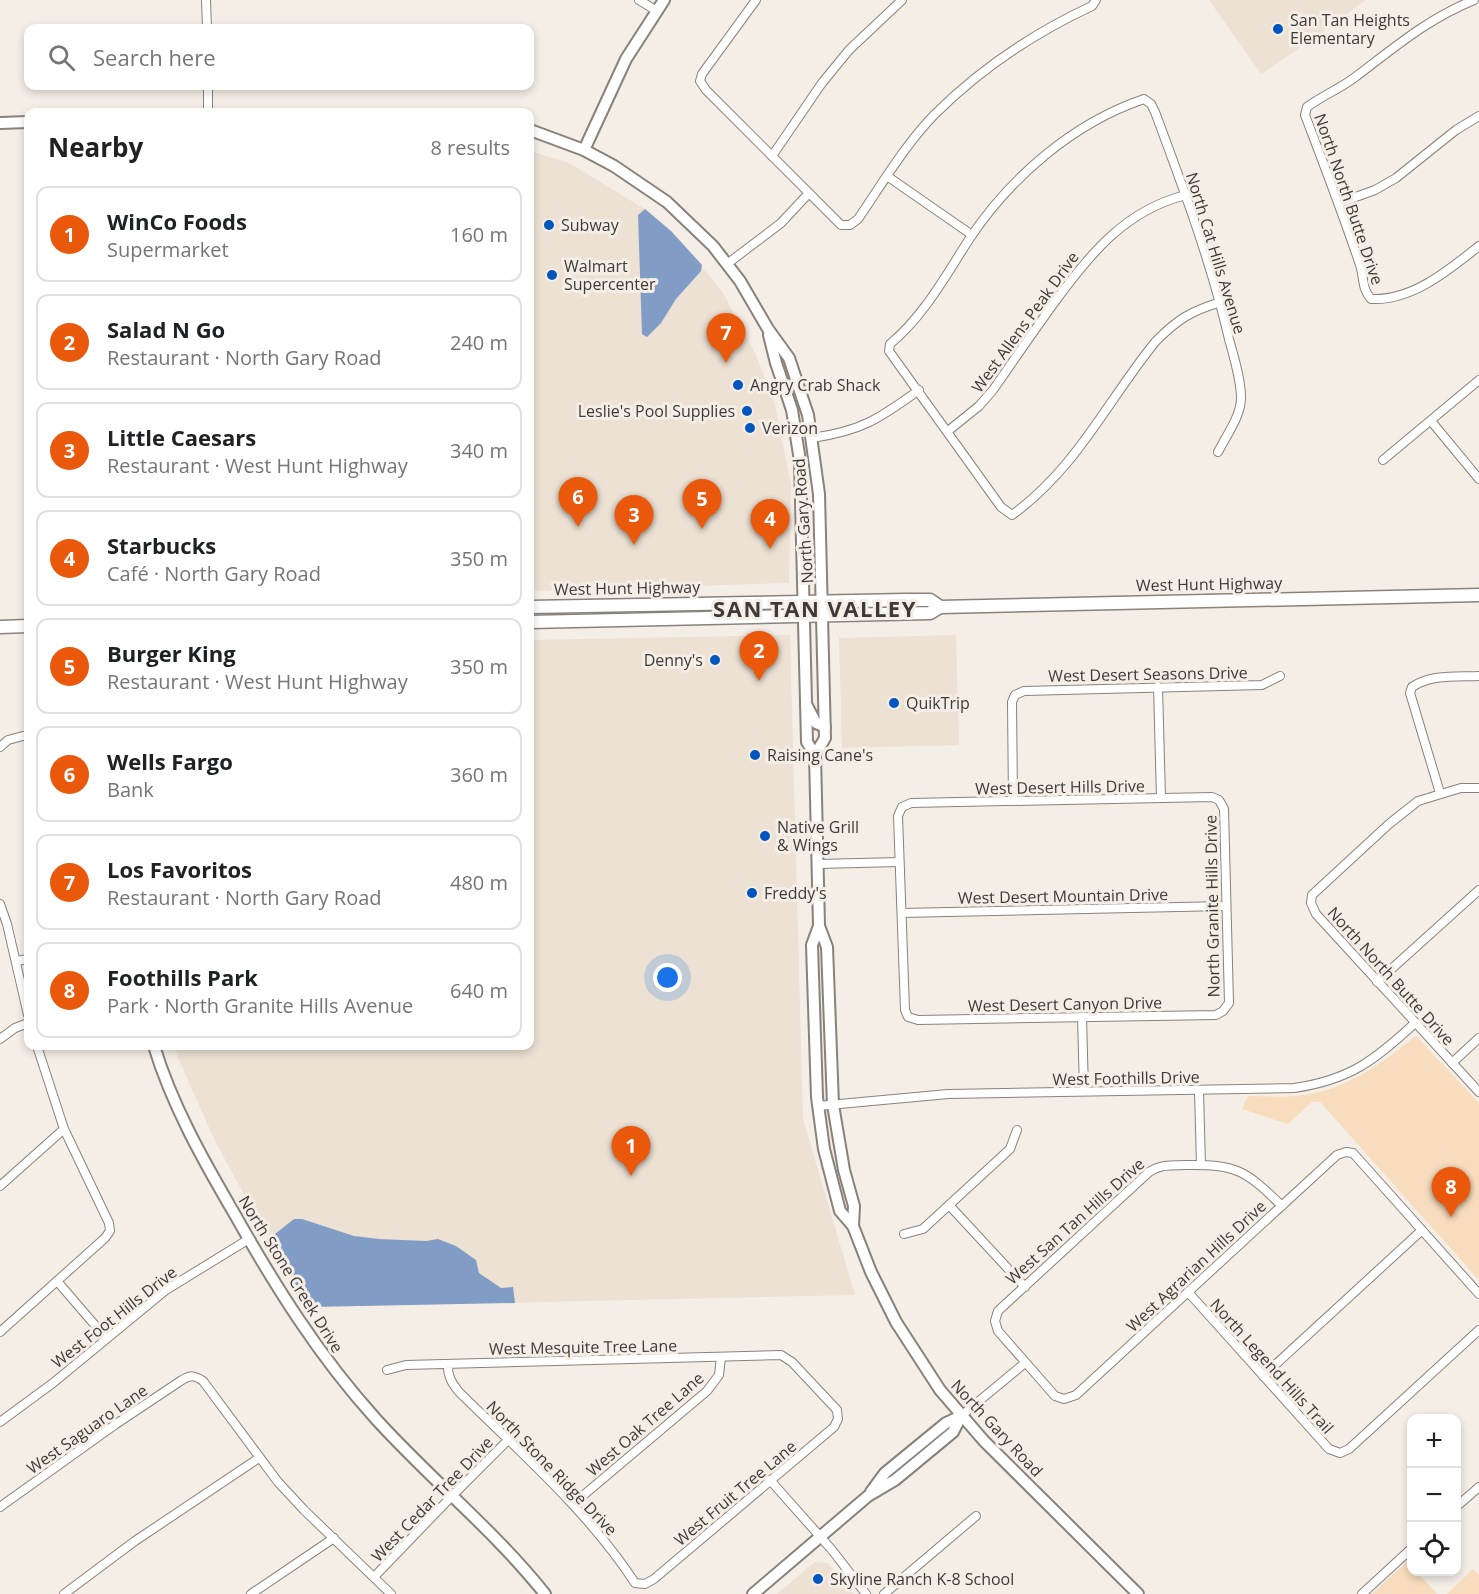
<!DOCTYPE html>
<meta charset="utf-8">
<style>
:root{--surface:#fff;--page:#f2f2f2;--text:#202124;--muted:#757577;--line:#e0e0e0;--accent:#ea580c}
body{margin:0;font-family:"Open Sans",sans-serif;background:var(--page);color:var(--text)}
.controls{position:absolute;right:18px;bottom:18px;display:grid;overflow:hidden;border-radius:12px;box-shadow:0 3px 9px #0003}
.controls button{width:54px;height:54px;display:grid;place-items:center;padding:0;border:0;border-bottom:2px solid var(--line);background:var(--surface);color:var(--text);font:30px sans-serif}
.you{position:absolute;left:668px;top:978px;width:21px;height:21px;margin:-15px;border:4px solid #fff;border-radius:50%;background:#1a73e8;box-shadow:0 0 0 9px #1a73e833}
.badge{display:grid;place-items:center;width:39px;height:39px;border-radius:50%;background:var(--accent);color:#fff;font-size:20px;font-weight:700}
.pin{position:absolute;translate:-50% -50px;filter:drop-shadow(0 2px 3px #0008)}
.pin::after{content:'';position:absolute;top:32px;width:21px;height:18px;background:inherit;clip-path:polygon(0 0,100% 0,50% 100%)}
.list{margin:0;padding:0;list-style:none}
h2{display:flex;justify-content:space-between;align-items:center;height:78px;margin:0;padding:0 24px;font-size:26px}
h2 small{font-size:20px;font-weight:400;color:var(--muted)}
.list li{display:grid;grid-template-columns:39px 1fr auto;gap:18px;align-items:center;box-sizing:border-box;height:96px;margin:0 12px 12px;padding:0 12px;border:2px solid var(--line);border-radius:12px}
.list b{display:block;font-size:22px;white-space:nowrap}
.list p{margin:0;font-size:20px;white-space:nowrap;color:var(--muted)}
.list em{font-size:20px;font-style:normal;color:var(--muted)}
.icon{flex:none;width:33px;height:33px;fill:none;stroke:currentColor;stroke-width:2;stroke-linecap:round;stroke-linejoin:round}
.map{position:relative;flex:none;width:1479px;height:1594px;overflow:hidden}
.search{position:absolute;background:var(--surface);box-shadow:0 3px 9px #0003;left:24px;top:24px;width:510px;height:66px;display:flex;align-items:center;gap:15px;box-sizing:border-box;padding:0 21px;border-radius:12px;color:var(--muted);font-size:22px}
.panel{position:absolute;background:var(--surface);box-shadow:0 3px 9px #0003;left:24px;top:108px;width:510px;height:942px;border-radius:12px}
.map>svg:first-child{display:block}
.built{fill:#ece1d3}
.green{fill:#f7dcbd}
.water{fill:#819cc5}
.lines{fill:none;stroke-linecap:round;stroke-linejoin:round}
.street-casing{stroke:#89827b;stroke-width:10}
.secondary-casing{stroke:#89827b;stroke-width:14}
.primary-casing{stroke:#89827b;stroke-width:15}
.street{stroke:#fff;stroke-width:8}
.secondary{stroke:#fff;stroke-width:10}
.primary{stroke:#fff;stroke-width:12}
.poi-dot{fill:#0055be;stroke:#f5eee6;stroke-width:2}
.labels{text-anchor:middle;stroke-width:6;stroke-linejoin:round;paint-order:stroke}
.poi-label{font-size:16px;fill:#3d3b37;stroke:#f5eee6;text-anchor:start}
.street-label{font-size:16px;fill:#3d3b37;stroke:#f5eee6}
.district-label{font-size:22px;font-weight:bold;letter-spacing:1.5px;fill:#3d3b37;stroke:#f5eee6}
</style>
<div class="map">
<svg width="1479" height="1594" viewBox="0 0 1479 1594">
<rect width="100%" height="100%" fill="#f5eee6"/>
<g class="built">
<path d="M1209,0h157l-56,41 -49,33z"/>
<path d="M530,151l39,12 76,46 26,22 51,60 34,64 19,50 16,80 -2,98 -259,8z"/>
<path d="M790,635l13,484 52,176 -545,12 -37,-59 -58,-107 -37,-83 -4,-12h356v-406z"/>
<path d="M956,635l3,110 -117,3 -3,-110z"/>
<path d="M815,1562l13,1 26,31h-77z"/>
</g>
<g class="green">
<path d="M1416,1036l63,67v177l-159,-178h-8l-24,22 -46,-15 6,-13c18,0 38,2 56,-1 44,-6 78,-32 112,-59z"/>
<path d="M1408,1561l3,5 1,6h5l20,22h-65z"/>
<path d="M1473,1569l6,6v19h-32z"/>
</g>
<g class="water">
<path d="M645,209l26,22 31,34 -1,6 -25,28 -15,24 -14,14 -5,-3 -4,-119z"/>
<path d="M294,1219h8l52,17 25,3 47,2 12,-2 18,7 20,14 3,13 22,15 12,-1 2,16 -205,4 -37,-59 2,-14z"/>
</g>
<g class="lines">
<defs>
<g id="street">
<path d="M206,0l1,28"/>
<path d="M639,0l18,11"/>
<path d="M756,0l-54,74 -2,7 6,9 135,135h9l8,-6c24,-35 47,-74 76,-104 46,-46 100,-82 158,-109l4,-6"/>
<path d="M1474,0c-47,19 -80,48 -120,78 -15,11 -32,18 -47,29l-2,8c19,50 38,99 55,150 4,12 2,25 11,34 41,2 78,-29 108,-53"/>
<path d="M208,86v26"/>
<path d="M772,156l50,-73 27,-33 53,-50"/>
<path d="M887,176l85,59"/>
<path d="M1339,203l36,-13 21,-12 60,-48 23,-14"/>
<path d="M727,264l54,-41 28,-30"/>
<path d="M1431,421l48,58"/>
<path d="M948,431l31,-25 14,-16c20,-29 40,-58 61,-87 35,-48 71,-93 132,-108"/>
<path d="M812,438c49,-7 67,-19 107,-48"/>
<path d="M1218,452c8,-16 23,-36 23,-54 0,-19 -7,-40 -12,-59 -18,-77 -46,-152 -74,-227l-4,-8 -7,-5c-71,24 -133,78 -174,139 -24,37 -46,78 -80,106l-1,7 112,156 11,8c65,-47 95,-114 144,-174 22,-22 35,-30 65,-39"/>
<path d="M1383,460l96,-80"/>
<path d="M1158,687l3,111"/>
<path d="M0,747l8,-7 15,-4"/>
<path d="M1479,788h-18l-43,13 -29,23 -77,71 -1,8 5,11 163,178"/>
<path d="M1440,793l-30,-100 2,-6c19,-13 45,-10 67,-11"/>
<path d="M1212,797l7,3 5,9 5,194 -6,8 -7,4 -298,5 -10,-3 -3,-7 -7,-194 4,-9 9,-4z"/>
<path d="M1013,801l-1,-99 3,-7 9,-4 238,-6 18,-9"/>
<path d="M818,864l81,-2"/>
<path d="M0,904l7,20 21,91"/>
<path d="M902,913l323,-7"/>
<path d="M16,961l12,-2"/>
<path d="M1377,982l102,-92"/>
<path d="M1082,1017l2,74"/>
<path d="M0,1039l15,-11 13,-5"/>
<path d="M1452,1063l27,-25"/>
<path d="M1199,1091l2,74"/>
<path d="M818,1106l130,-12 346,-6c56,-8 81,-28 121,-65"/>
<path d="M0,1186l64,-57"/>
<path d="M949,1205l76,82"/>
<path d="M1282,1206c-37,-36 -45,-42 -98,-41 -15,1 -22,-1 -35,7l-151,139 -3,10 3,10 57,65 9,3 12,-4 261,-240 9,-3 7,1 126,141"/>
<path d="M904,1234l19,-5 26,-24 61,-56 7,-19"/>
<path d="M57,1281l49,57"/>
<path d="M1188,1292l141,157 11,4 9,-4 130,-119"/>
<path d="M0,1332l105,-94 5,-7 -1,-8 -45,-94 -27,-83"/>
<path d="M387,1370l19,-5 375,-10 11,7 45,48 1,9 -4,8 -180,152 -9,5 -10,-1c-47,-72 -114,-130 -176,-191 -7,-9 -12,-16 -11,-28"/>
<path d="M1263,1376l158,-145"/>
<path d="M961,1416l64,-53"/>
<path d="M0,1422l53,-39 113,-93 83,-51"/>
<path d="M770,1480l62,70 34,44"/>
<path d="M573,1504l134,-113 12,-16 2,-18"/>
<path d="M0,1507l116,-83 66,-44c9,-5 12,-5 21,1l75,101 26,28 87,84"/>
<path d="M1456,1507l23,-20"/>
<path d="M374,1577l79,-82 55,-55"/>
<path d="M64,1594l71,-53 124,-83"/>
<path d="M251,1594l83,-56"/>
<path d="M884,1594l92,-78"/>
<path d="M1362,1594l50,-46"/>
</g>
<g id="secondary">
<path d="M0,123l28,-1"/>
<path d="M530,130l54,20 30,16 53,36 46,44 27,35 28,48 21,29 19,57 11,79 6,244 -10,17 4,171 -7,19 5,152 7,52 16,62 13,15 18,46 25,50 44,68 44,51 154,153"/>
<path d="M584,150l42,-91 38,-59"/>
<path d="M769,335l7,28 16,47 8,51 7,281 8,13"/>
<path d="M806,704l10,19 9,4"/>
<path d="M819,926l8,21 6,158 11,65 10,36 -1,20"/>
<path d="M154,1046c18,59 49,114 80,167 41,73 85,143 141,205 54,60 119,112 170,176"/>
<path d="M871,1492l14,-19 61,-50 15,-7"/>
<path d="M753,1594l115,-98 27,-16 58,-48 8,-16"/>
</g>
<g id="primary">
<path d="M530,607l376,-7h24l10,7"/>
<path d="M530,622l400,-9 10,-6 539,-12"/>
<path d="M0,627l28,-1"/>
</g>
</defs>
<use href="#street" class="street-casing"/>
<use href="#secondary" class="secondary-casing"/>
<use href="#primary" class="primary-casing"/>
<use href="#street" class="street"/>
<use href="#secondary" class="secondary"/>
<use href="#primary" class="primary"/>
</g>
<g class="poi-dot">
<circle cx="1278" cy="29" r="6"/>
<circle cx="549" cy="225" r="6"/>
<circle cx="552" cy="275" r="6"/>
<circle cx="738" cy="385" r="6"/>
<circle cx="747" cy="411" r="6"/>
<circle cx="750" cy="428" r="6"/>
<circle cx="715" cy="660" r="6"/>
<circle cx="894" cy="703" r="6"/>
<circle cx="755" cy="755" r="6"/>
<circle cx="765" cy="836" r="6"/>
<circle cx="752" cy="893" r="6"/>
<circle cx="818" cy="1579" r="6"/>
</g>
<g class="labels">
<g class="poi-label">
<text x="1290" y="26">San Tan Heights<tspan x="1290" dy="18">Elementary</tspan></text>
<text x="561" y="231">Subway</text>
<text x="564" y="272">Walmart<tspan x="564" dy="18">Supercenter</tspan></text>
<text x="750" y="391">Angry Crab Shack</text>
<text x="735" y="417" text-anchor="end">Leslie's Pool Supplies</text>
<text x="762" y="434">Verizon</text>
<text x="703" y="666" text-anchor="end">Denny's</text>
<text x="906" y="709">QuikTrip</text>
<text x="767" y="761">Raising Cane's</text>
<text x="777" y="833">Native Grill<tspan x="777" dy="18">&amp; Wings</tspan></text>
<text x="764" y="899">Freddy's</text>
<text x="830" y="1585">Skyline Ranch K-8 School</text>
</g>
<g class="street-label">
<text transform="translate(1349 199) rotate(71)" y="6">North North Butte Drive</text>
<text transform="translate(1216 253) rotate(73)" y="6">North Cat Hills Avenue</text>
<text transform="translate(1025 322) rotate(-54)" y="6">West Allens Peak Drive</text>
<text transform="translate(803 521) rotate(-94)" y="6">North Gary Road</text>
<text transform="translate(1209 584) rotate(-1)" y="6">West Hunt Highway</text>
<text transform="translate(627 588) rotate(-1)" y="6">West Hunt Highway</text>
<text transform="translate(1148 674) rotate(-1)" y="6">West Desert Seasons Drive</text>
<text transform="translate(1060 787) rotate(-1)" y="6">West Desert Hills Drive</text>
<text transform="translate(1063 896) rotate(-1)" y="6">West Desert Mountain Drive</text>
<text transform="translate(1212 906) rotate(-91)" y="6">North Granite Hills Drive</text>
<text transform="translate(1391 976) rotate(48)" y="6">North North Butte Drive</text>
<text transform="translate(1065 1004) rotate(-1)" y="6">West Desert Canyon Drive</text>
<text transform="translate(1126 1078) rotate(-1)" y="6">West Foothills Drive</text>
<text transform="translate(1075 1221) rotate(-42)" y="6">West San Tan Hills Drive</text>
<text transform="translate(1196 1266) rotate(-43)" y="6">West Agrarian Hills Drive</text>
<text transform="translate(291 1274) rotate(58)" y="6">North Stone Creek Drive</text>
<text transform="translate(114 1317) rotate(-38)" y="6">West Foot Hills Drive</text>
<text transform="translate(583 1347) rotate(-1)" y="6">West Mesquite Tree Lane</text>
<text transform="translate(1272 1366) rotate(48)" y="6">North Legend Hills Trail</text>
<text transform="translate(645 1424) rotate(-41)" y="6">West Oak Tree Lane</text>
<text transform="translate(997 1428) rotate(47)" y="6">North Gary Road</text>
<text transform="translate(87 1429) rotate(-35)" y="6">West Saguaro Lane</text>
<text transform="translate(552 1468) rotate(46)" y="6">North Stone Ridge Drive</text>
<text transform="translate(735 1493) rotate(-40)" y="6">West Fruit Tree Lane</text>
<text transform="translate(432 1499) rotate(-46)" y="6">West Cedar Tree Drive</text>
</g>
<g class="district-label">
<text x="815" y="617">SAN TAN VALLEY</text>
</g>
</g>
</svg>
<div class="controls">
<button>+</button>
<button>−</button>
<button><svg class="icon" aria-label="locate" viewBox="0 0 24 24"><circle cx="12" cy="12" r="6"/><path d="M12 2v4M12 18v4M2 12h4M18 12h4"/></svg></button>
</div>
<div class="you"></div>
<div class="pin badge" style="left:631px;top:1176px">1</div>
<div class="pin badge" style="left:759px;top:681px">2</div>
<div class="pin badge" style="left:634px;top:545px">3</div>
<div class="pin badge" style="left:770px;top:549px">4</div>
<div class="pin badge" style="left:702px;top:529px">5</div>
<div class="pin badge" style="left:578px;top:527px">6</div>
<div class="pin badge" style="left:726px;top:363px">7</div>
<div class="pin badge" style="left:1451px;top:1217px">8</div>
<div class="search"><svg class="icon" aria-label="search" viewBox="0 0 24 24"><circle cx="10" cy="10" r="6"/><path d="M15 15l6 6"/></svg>Search here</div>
<section class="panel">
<h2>Nearby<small>8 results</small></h2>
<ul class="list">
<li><span class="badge">1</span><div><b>WinCo Foods</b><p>Supermarket</p></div><em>160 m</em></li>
<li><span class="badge">2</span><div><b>Salad N Go</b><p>Restaurant · North Gary Road</p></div><em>240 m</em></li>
<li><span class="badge">3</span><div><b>Little Caesars</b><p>Restaurant · West Hunt Highway</p></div><em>340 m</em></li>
<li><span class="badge">4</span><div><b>Starbucks</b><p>Café · North Gary Road</p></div><em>350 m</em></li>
<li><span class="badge">5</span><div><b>Burger King</b><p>Restaurant · West Hunt Highway</p></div><em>350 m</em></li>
<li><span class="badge">6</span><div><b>Wells Fargo</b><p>Bank</p></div><em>360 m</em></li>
<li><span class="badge">7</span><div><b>Los Favoritos</b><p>Restaurant · North Gary Road</p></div><em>480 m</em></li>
<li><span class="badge">8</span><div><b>Foothills Park</b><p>Park · North Granite Hills Avenue</p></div><em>640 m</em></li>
</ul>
</section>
</div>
